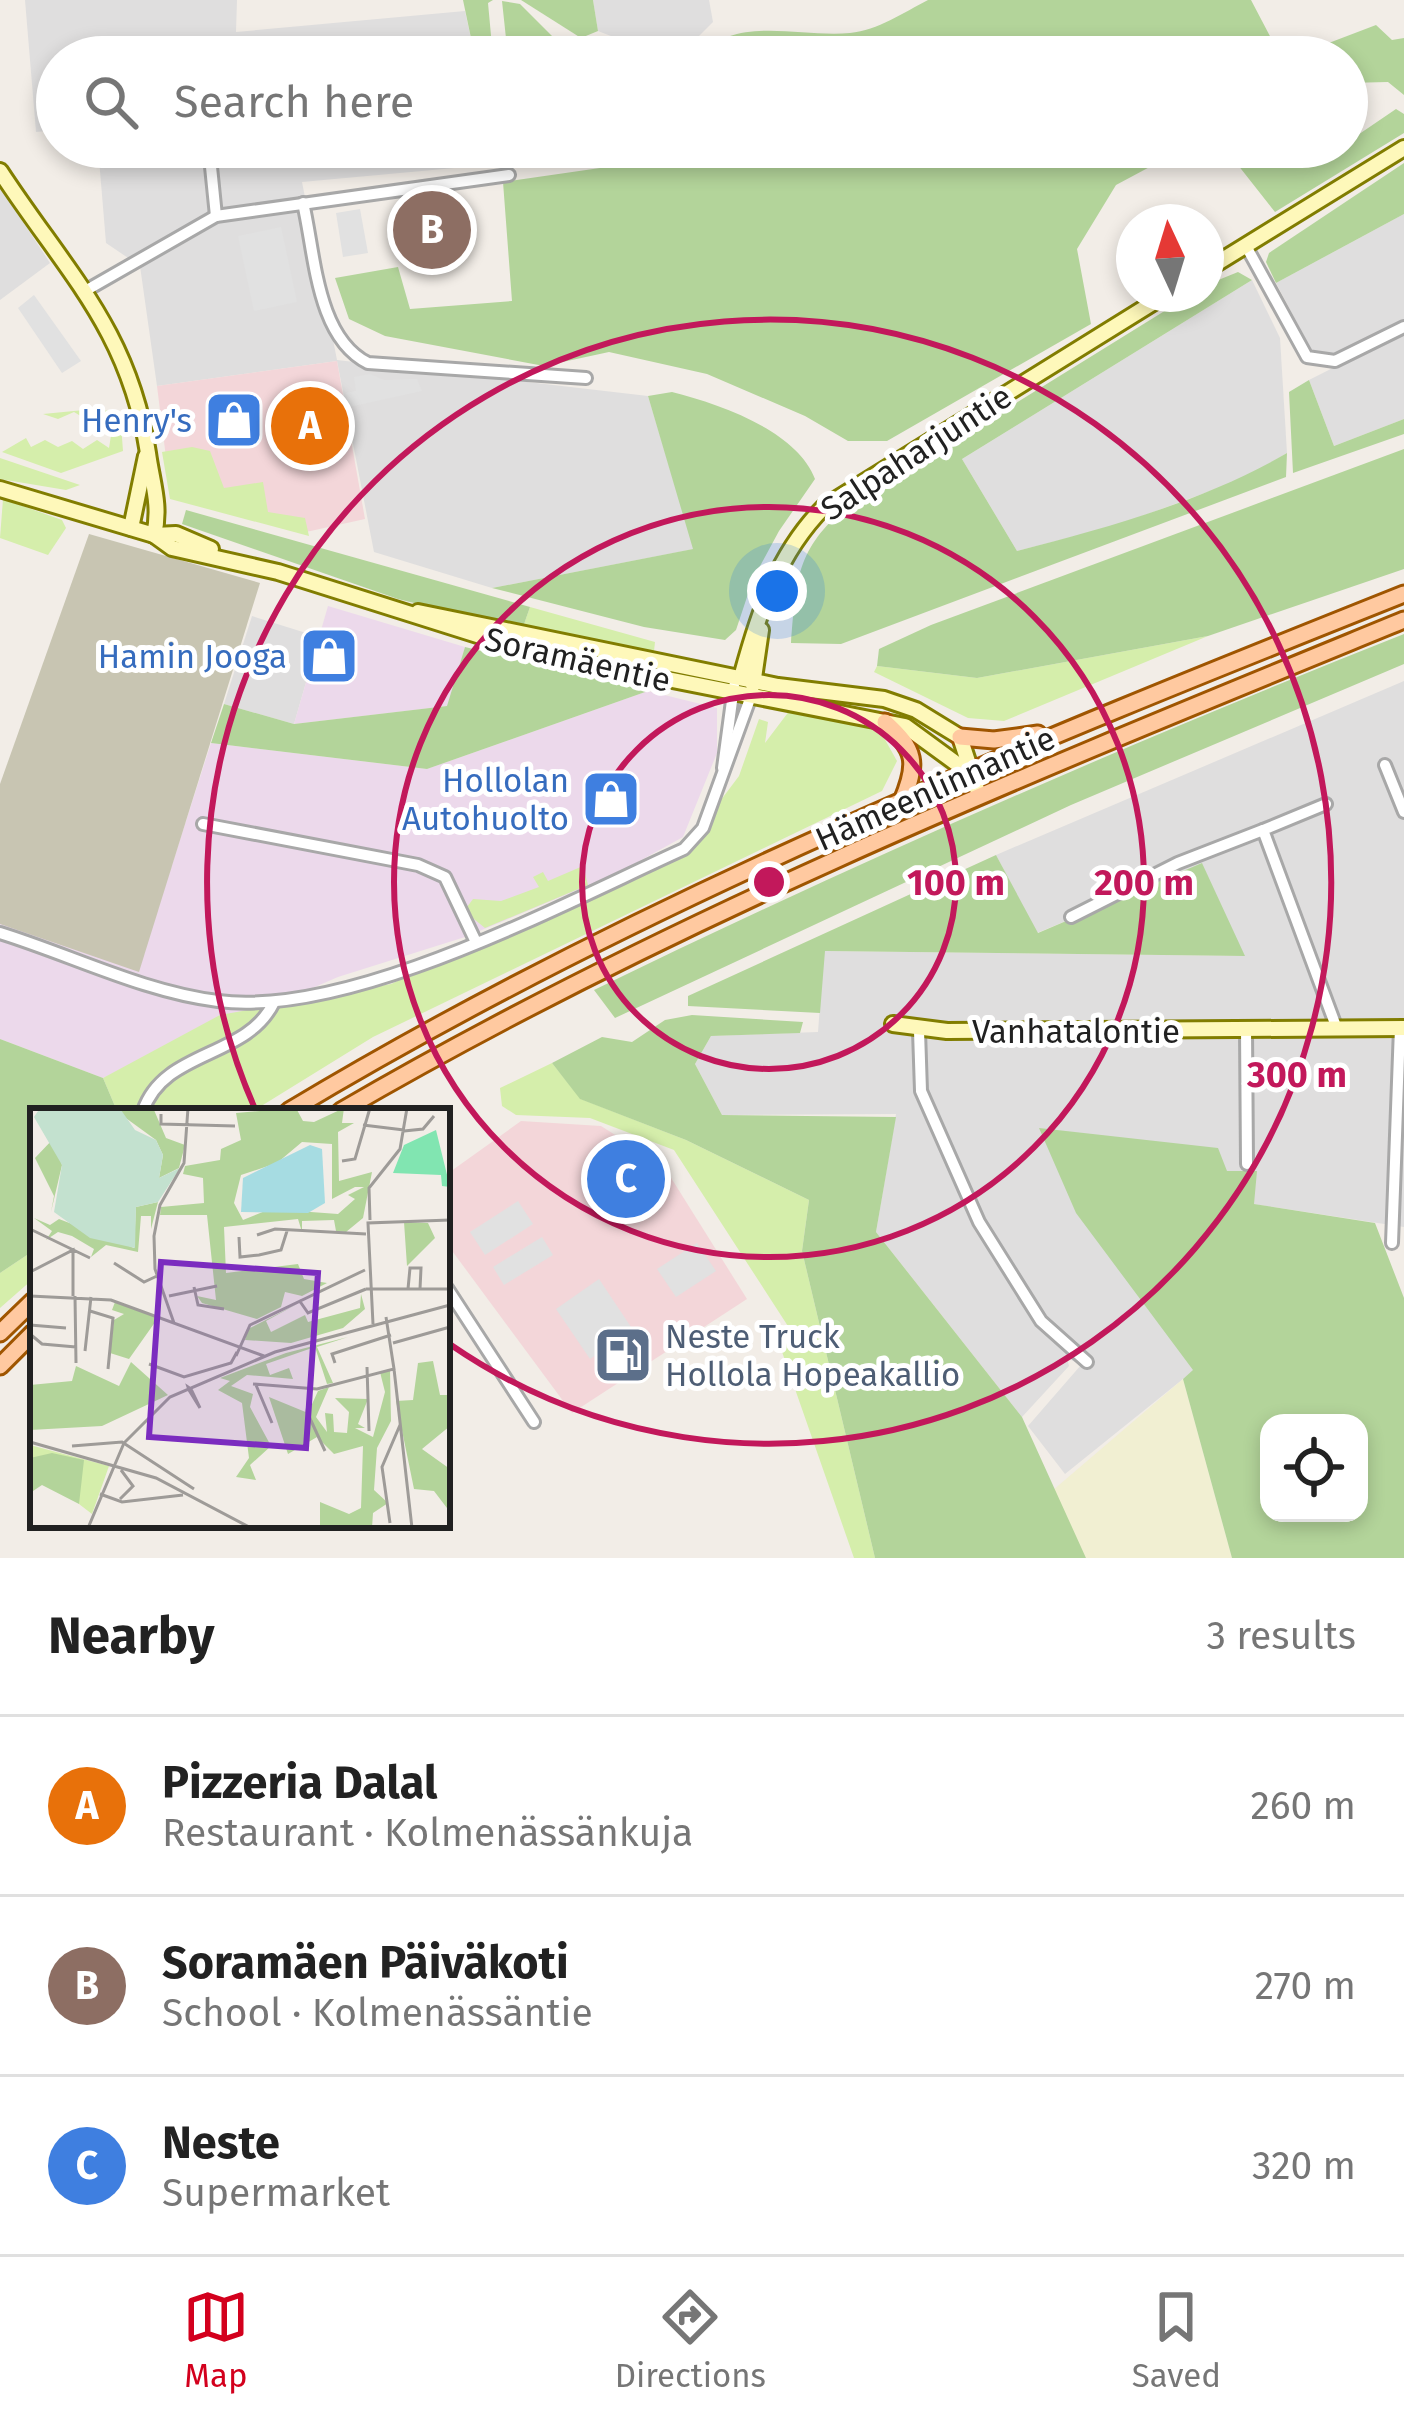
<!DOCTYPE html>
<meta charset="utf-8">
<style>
:root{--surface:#fff;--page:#f6f6f6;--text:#222;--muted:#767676;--line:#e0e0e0;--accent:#d3001d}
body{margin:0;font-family:"Fira Sans",sans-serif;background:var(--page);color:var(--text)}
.controls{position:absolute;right:36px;bottom:36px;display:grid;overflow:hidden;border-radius:24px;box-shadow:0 6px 18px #0003}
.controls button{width:108px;height:108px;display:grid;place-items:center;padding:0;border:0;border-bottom:3px solid var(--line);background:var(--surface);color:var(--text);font:60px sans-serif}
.compass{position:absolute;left:1116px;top:204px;width:108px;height:108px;border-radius:50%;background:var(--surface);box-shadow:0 6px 18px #0003;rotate:356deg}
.you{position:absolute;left:777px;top:591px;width:42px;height:42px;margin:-30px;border:9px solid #fff;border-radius:50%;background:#1a73e8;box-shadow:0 0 0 18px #1a73e833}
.badge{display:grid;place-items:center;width:78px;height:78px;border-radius:50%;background:var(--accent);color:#fff;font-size:39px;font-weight:700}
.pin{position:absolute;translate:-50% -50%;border:6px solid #fff;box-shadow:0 3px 12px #0006}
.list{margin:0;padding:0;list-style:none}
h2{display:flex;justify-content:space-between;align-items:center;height:156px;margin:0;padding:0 48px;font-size:51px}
h2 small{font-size:39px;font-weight:400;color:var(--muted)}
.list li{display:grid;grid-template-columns:78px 1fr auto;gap:36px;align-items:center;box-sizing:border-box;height:180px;padding:0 48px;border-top:3px solid var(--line)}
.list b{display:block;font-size:45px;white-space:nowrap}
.list p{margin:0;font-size:39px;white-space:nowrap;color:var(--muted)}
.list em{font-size:39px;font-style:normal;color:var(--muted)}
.icon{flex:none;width:66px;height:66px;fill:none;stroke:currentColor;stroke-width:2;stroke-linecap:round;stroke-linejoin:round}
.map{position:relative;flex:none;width:1404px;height:1558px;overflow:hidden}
.search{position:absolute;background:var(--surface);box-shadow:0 6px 18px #0003;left:36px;right:36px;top:36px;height:132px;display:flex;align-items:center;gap:30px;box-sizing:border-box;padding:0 42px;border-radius:66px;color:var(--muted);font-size:45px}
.sheet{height:696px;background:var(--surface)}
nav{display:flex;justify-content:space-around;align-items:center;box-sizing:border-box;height:168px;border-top:3px solid var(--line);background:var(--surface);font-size:33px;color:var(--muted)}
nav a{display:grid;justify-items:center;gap:6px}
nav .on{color:var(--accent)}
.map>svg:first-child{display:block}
.residential{fill:#dfdede}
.commercial{fill:#f3d6d9}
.industrial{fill:#ecd9eb}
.construction{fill:#c8c5b2}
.farmland{fill:#f1efd2}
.grass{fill:#d5eeab}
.forest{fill:#b3d49a;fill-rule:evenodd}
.parking{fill:#e1e1e1}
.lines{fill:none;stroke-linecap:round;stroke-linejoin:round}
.street-casing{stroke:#a8a8a8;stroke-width:16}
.secondary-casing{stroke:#817d00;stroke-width:20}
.primary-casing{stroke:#9f5500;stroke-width:21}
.street{stroke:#fff;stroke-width:10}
.secondary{stroke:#fef8ba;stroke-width:14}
.primary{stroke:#ffc9a0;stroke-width:15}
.ring{fill:none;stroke:#c2185b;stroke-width:6}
.labels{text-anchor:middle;stroke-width:10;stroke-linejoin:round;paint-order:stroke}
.shop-label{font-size:33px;fill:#366cbe;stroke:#fff;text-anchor:end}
.street-label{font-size:33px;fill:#212121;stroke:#fff}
.service-label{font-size:33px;fill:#4e5e75;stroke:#fff;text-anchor:start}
.inset-road{fill:none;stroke:#9e9b98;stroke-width:3}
.view{fill:#7b2cbf;fill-opacity:0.15;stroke:#7b2cbf;stroke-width:6}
.inset-edge{fill:none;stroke:#212121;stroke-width:6}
.centre{fill:#c2185b;stroke:#fff;stroke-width:6}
.ring-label{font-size:36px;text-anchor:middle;font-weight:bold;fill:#c2185b;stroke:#fff;stroke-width:10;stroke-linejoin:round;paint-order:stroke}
</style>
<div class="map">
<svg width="1404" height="1558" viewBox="0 0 1404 1558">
<rect width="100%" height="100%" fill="#f2ede7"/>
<g class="residential">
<path d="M25,0h212l-1,32 229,-21 10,46h-418v73l-21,2z"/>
<path d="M593,0h116l4,22 -35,35h-13l-67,-26z"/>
<path d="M98,147h396l4,17 -196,18 35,178 311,36 46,153 -202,39 -118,-36 -37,-191 -180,25 -17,-120 -34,-23z"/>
<path d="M0,187l50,76 -50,37z"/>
<path d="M1404,214v106l-71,35 -21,-4 -36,-68z"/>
<path d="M1252,280l28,58 7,115 -44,26 -128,47 -98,25 -55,-92z"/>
<path d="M1404,332v87l-70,27 -25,-66z"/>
<path d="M252,616l67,21 -25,87 -70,-20z"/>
<path d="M1404,681v546l-151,-23 -60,167 -128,103 -37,-48 53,-61 -14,-7 2,8 -47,51 -146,-185 20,-118 -174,1 -27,-51 16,-28 107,-4 6,-81 420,5 -42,-92 -165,69 -41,-78z"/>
</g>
<g class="commercial">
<path d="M337,361l28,158 -59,13 -135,-35 -14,-111z"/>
<path d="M521,1121l80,5 62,39 84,134 -175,114 -125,-169v-70z"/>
</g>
<g class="industrial">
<path d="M328,606l137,41 -17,59 -154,18z"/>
<path d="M648,691l69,17v45l-34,84 -67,37 -151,63 -127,40 -235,101 -103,-39v-117l138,49 73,-228 216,26z"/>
</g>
<path class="construction" d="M89,534l171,49 -121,389 -139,-48v-140z"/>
<path class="farmland" d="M1183,1379l49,179h-146l-34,-67z"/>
<g class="grass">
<path d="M84,410l36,1 3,40 -62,22 -59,-21 24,-14 5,9 14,-7 13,7 14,-6 11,8 14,-9 12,8 5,-31 -7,4 -8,-9 -15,6 -10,-6 -16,7 -15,-5z"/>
<path d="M192,447l18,4 14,37 39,-6 5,30 37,6 4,18 -139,-37 -8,-47z"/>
<path d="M0,458l80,27 -14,5 -66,-11z"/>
<path d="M3,499l59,21 4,8 -18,27 -48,-17z"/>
<path d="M530,607l125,35 -1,9 -132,-21z"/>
<path d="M1208,636l-204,85 -36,-3 -94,-46 3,-6 100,12z"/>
<path d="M793,706l81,14 23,41 -15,30 -509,246 -120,74h-136l-14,-33 117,-63 171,-31 293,-135 55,-73 20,-57 9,3 -3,21z"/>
<path d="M583,866l5,19 -103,43 -21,-17 9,-12 28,2 38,-14 -6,-10 10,-5 5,9z"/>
<path d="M552,1063l29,36 105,41 123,60 -7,51 73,307h-21l-74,-212 15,-9 -121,-187 -84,-32 -74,-3 -14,-9 -2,-18z"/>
<path d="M33,1251v28l-33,29v-35z"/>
</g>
<g class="forest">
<path d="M463,0h30l-5,3 5,54h-18z"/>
<path d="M521,0h72l5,31 -17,7z"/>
<path d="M928,0h323l30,57h-582c36,-43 101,-19 151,-24 28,-3 53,-20 78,-33z"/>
<path d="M502,1l18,3 35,35 43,18h-90z"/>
<path d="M1376,25l16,15 12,-2v57l-16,-13 -41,1v-26h-55z"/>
<path d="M1396,109l8,5v19l-129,79 -41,-52 -39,-13h123l6,11z"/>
<path d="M513,147h85l-50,16 -35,1z"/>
<path d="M621,147h566l-71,38 -39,64 14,75 -204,117h-39l-43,-25 -98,-42 -98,-22 -65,14 -159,-30 -36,-17 -14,-41 63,-11 12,42 102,-8 -9,-119 97,-14z"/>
<path d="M1404,163v51l-128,69 -10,-21 3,-9z"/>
<path d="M1238,272l14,8 -290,179 55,92c90,-23 190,-51 270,-98l-1,24 -445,167 -50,-1c5,-59 4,-91 51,-132l350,-217h14v-9z"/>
<path d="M1309,380l25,66 70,-27v15l-111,39 -4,-81z"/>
<path d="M672,392c48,12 125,39 143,87l-36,52 -26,48 -17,51 -11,10 -81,-13 -152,-39 201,-39 -45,-153z"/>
<path d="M1404,449v120l-196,67 -231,42 -100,-12 2,-17 52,-24z"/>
<path d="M186,510l344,97 -8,23 -124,-31 -216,-75z"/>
<path d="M1404,634v30l-333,141 -456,213 -21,-28c265,-129 535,-247 810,-356z"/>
<path d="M465,647l183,44 -221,78 -216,-26 13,-39 70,20 153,-18z"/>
<path d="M996,855l42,78 164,-70 43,93 -420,-5 -5,62 -132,-7v-10z"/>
<path d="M692,1015l111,7 -3,11 -89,3 -16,28 27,51 174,2 -20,115 146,185 64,141h-211l-73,-307 7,-51 -123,-60 -106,-41 -28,-36 50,-26 30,5 33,-22z"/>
<path d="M0,1039l103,39 14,33h-84v140l-33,22z"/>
<path d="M1039,1128l179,20 9,23h30l-3,33 121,19 29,75v260h-172l-49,-179 10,-9 -117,-157zM1269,1423h90v90h-90z"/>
</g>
<g class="parking">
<path d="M360,209l8,44 -25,4 -7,-44z"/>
<path d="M281,227l16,75 -43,9 -16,-75z"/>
<path d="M34,295l47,66 -19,12 -44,-65z"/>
<path d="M370,374l14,6 33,-1 5,12 -73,16 -3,-14 10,-2 -2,-14z"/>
<path d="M518,1201l15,23 -48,31 -15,-23z"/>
<path d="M542,1237l11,18 -49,30 -11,-18z"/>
<path d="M697,1243l19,28 -40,26 -19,-28z"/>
<path d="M599,1279l34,51 -43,29 -34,-50z"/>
</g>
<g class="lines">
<defs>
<g id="street">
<path d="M209,147l7,69"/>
<path d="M303,203c12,50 13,134 65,160l218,15"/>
<path d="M1246,246l61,111 28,4 69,-34"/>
<path d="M85,291l131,-75 293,-41"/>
<path d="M1385,765l19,47"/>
<path d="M723,768l11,-82"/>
<path d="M1326,804l-63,26 74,199"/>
<path d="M203,824l215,41 27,12 30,63"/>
<path d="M1071,917l107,-54 85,-33"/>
<path d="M0,933c71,22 144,59 218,68 133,17 344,-97 466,-152l19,-21 48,-132"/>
<path d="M1246,1029l1,135"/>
<path d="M919,1031l2,60 58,131 62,99 46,41"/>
<path d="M143,1111c21,-62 104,-52 131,-109"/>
<path d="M1392,1243l8,-215"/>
<path d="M447,1288l87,134"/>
</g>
<g id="secondary">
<path d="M0,171c66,101 129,158 148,282 4,30 13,52 6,82"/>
<path d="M1206,270l198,-122"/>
<path d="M0,489l154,46 18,13 106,24 253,80 374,74 63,46"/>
<path d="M131,528l15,-72"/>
<path d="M154,535l22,-1 35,15"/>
<path d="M418,612l360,74 106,13 32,11 44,27 19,58"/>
<path d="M742,674c17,-62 36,-121 82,-167l343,-213"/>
<path d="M753,685l8,-55"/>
<path d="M893,1024l54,7 457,-3"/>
</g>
<g id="primary">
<path d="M885,722c31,28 33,41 17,79"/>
<path d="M960,737l34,3 44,-6"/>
<path d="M289,1111c351,-211 736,-366 1115,-517"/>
<path d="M341,1111c338,-197 702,-343 1063,-491"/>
<path d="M0,1333l33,-32"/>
<path d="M0,1366l33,-33"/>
</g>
</defs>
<use href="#street" class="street-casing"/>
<use href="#secondary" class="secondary-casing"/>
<use href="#primary" class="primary-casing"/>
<use href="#street" class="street"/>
<use href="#secondary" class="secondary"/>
<use href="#primary" class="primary"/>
</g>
<g class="ring">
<circle cx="769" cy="882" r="187"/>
<circle cx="769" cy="882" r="375"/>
<path d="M256 1111A562 562 0 1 1 451 1345"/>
</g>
<defs>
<symbol id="shop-square" viewBox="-11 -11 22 22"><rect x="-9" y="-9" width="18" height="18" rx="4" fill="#3f7fe0" stroke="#fff"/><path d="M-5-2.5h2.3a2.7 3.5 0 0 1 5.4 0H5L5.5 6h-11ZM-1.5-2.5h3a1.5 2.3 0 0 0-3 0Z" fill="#fff"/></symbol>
<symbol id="fuel-square" viewBox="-11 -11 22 22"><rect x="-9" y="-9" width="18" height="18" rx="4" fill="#5c6f8a" stroke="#fff"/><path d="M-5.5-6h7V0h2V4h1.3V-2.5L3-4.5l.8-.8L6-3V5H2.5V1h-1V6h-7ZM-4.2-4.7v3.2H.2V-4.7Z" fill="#fff"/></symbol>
</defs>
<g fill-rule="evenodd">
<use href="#shop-square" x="201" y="387" width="66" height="66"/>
<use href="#shop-square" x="296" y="623" width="66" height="66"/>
<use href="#shop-square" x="578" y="766" width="66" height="66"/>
<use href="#fuel-square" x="590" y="1322" width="66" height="66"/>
</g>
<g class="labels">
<g class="shop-label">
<text x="192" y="432">Henry's</text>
<text x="287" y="668">Hamin Jooga</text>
<text x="569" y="792">Hollolan<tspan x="569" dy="38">Autohuolto</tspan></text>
</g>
<g class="street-label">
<text transform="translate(916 452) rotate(-33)" y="12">Salpaharjuntie</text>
<text transform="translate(578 659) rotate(13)" y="12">Soramäentie</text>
<text transform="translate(935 788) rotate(-24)" y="12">Hämeenlinnantie</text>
<text x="1076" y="1043">Vanhatalontie</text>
</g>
<g class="service-label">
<text x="665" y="1348">Neste Truck<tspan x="665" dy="38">Hollola Hopeakallio</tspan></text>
</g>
</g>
<g transform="translate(30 1108)">
<rect width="420" height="420" fill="#f2ede7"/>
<path d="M0,337l79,21 -17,48 -13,-10v-26l-49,-20z" fill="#d5eeab"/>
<path d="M82,0l42,2 12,28 19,7 -6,23 -20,10 4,-23 -7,-15zM266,0l7,13 11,1 30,-14 -2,15h12l-16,9 1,49 33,-9 -9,46 -17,14 -10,-1 -2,-11 -32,1v11l-4,-13 -74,8 2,46 72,-9 6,15 23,4 -25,13 -17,-4 -4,15 -24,12 -55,-16 -5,-7 19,4 -9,-85h-47l1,-8 43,-4 -1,-25 -20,-4 2,-8 35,-6 1,-11 20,-9 -5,-27zM272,34l30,2v55l23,-12h9l-16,8 7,4 -17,15 -68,-5 -27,11 -9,-17 7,-28 36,-12zM23,31l9,26 -11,47 3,-16 -19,-38zM128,94l-7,27v-13h-10l-3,36 -32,-7 -15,12 3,-8 -22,-13 -14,-4 -12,8 6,-9 -18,-13 16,7 9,-6 75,29 2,-41zM374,114l24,1 7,15 -28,28zM331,186l4,15 -22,19 -52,15 -46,-3 3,-11 51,-26 -33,18 5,11 34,-17 3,7 52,-14zM85,194l43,16 -29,41 -19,-6 4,-33 10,-6 -12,-4zM318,229l-31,10 16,36 -6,1 -12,-37 -49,17 4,11 19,-7 4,11 -46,-4 -16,11 22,8 -3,13 21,39 -21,19 6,15 -20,-3 13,-19 -7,-55 -24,-13 12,-9 -10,-3 66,-25zM403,253l7,34h10v31l-28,23 28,20v43l-16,-21 -20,-2 -18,-88 17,-1 5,-37zM101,254l37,33 -66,31 -72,4v-45l42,-4 4,-15 43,20zM360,261l1,52 -14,27 -3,42 14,13 -15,10 -1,15h-52v-26l29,12 12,-6 2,-62 -29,8 -17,-17 -29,17 -19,-57 39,16 10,-22 11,-4 -13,30 11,15 -2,-19 8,1 1,18 13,1 2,-21 -14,-14 33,1 -10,25 7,4h-10l18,9 12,-45 -5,-20zM22,345l32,7 -5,44 -37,-19 -12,8v-35z" fill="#b3d49a" fill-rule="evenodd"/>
<path d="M10,0l81,2 14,20 21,10 7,15 -4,23 21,-10 -22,34 -22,5 -1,41 -45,-10 -36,-26 8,-47 -28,-48z" fill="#c3e1cf"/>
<path d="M406,22l14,57 -8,-1 -1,-11 -48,-2 11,-28z" fill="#81e5b1"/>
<path d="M280,37l12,4 3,54 -17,10 -67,-1 2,-34z" fill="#a6dce2"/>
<path class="inset-road" d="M131,6v10l74,2M333,17l41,5M374,23l19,-2 11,-13M312,53l13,-2 15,-51M340,112l-1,-32 31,-39 7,-41M0,121l60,29M227,127l18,-6 91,5M209,129l1,20 19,-2 22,-5 6,-19M84,155l30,19 13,-6M0,164l43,-22v46M164,179l4,18 26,4M336,181h84M378,181l2,-21h11l-1,21M0,188l81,4 153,56M45,188l1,67M139,188l48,-10M269,192l9,13 58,-24M60,203l23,7 -5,51M144,215l-19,-54 -1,-33 6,-31 24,-42 4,-55M343,216l-5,-101 82,-3M0,217l36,3M0,226l12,10 34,3M363,235l57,-16M55,243l6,-54M206,248l14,-31 115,-55M305,255l-3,-9 59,-19M119,256l35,13 47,-14 6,-11M337,259l2,64M364,261l18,159M223,276l64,5 77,-20 -8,-52M226,277l16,38M158,279l3,2 9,19 -11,-18zM280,280l-3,24 18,39M0,334l126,36 95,50M42,338l50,-4 72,47M70,386l22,8 61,-7M90,391l13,-13 -12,-16M360,415l-8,-56 18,-42M58,420l36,-85 46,-46 105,-45 175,-47"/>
<path class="view" d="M131,154l157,11 -12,175 -157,-11z"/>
<rect width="420" height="420" class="inset-edge"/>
</g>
<circle cx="769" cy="882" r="18" class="centre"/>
<g class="ring-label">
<text x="956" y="895">100 m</text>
<text x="1144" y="895">200 m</text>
<text x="1297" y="1087">300 m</text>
</g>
</svg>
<div class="controls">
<button><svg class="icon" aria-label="locate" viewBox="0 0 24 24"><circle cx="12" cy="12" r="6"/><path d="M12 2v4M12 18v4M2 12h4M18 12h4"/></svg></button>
</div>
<svg class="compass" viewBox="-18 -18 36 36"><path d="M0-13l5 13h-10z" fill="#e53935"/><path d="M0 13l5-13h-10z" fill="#767676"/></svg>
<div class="you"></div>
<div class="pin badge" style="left:310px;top:426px;background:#e8710a">A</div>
<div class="pin badge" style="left:432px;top:230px;background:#8d6e63">B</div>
<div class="pin badge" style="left:626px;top:1179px;background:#3f7fe0">C</div>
<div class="search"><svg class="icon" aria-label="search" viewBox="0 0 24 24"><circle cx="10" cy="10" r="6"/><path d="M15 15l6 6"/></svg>Search here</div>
</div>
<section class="sheet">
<h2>Nearby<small>3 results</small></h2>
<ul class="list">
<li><span class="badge" style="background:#e8710a">A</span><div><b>Pizzeria Dalal</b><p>Restaurant · Kolmenässänkuja</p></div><em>260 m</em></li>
<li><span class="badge" style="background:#8d6e63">B</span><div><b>Soramäen Päiväkoti</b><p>School · Kolmenässäntie</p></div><em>270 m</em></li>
<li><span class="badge" style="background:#3f7fe0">C</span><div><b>Neste</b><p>Supermarket</p></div><em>320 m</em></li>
</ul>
</section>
<nav>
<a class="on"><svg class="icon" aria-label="map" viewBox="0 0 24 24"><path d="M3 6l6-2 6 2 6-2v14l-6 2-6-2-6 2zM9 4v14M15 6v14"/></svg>Map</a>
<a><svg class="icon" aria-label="directions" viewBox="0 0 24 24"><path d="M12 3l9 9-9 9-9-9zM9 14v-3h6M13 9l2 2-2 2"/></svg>Directions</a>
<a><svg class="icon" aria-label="saved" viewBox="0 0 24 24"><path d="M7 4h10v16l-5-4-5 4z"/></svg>Saved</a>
</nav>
